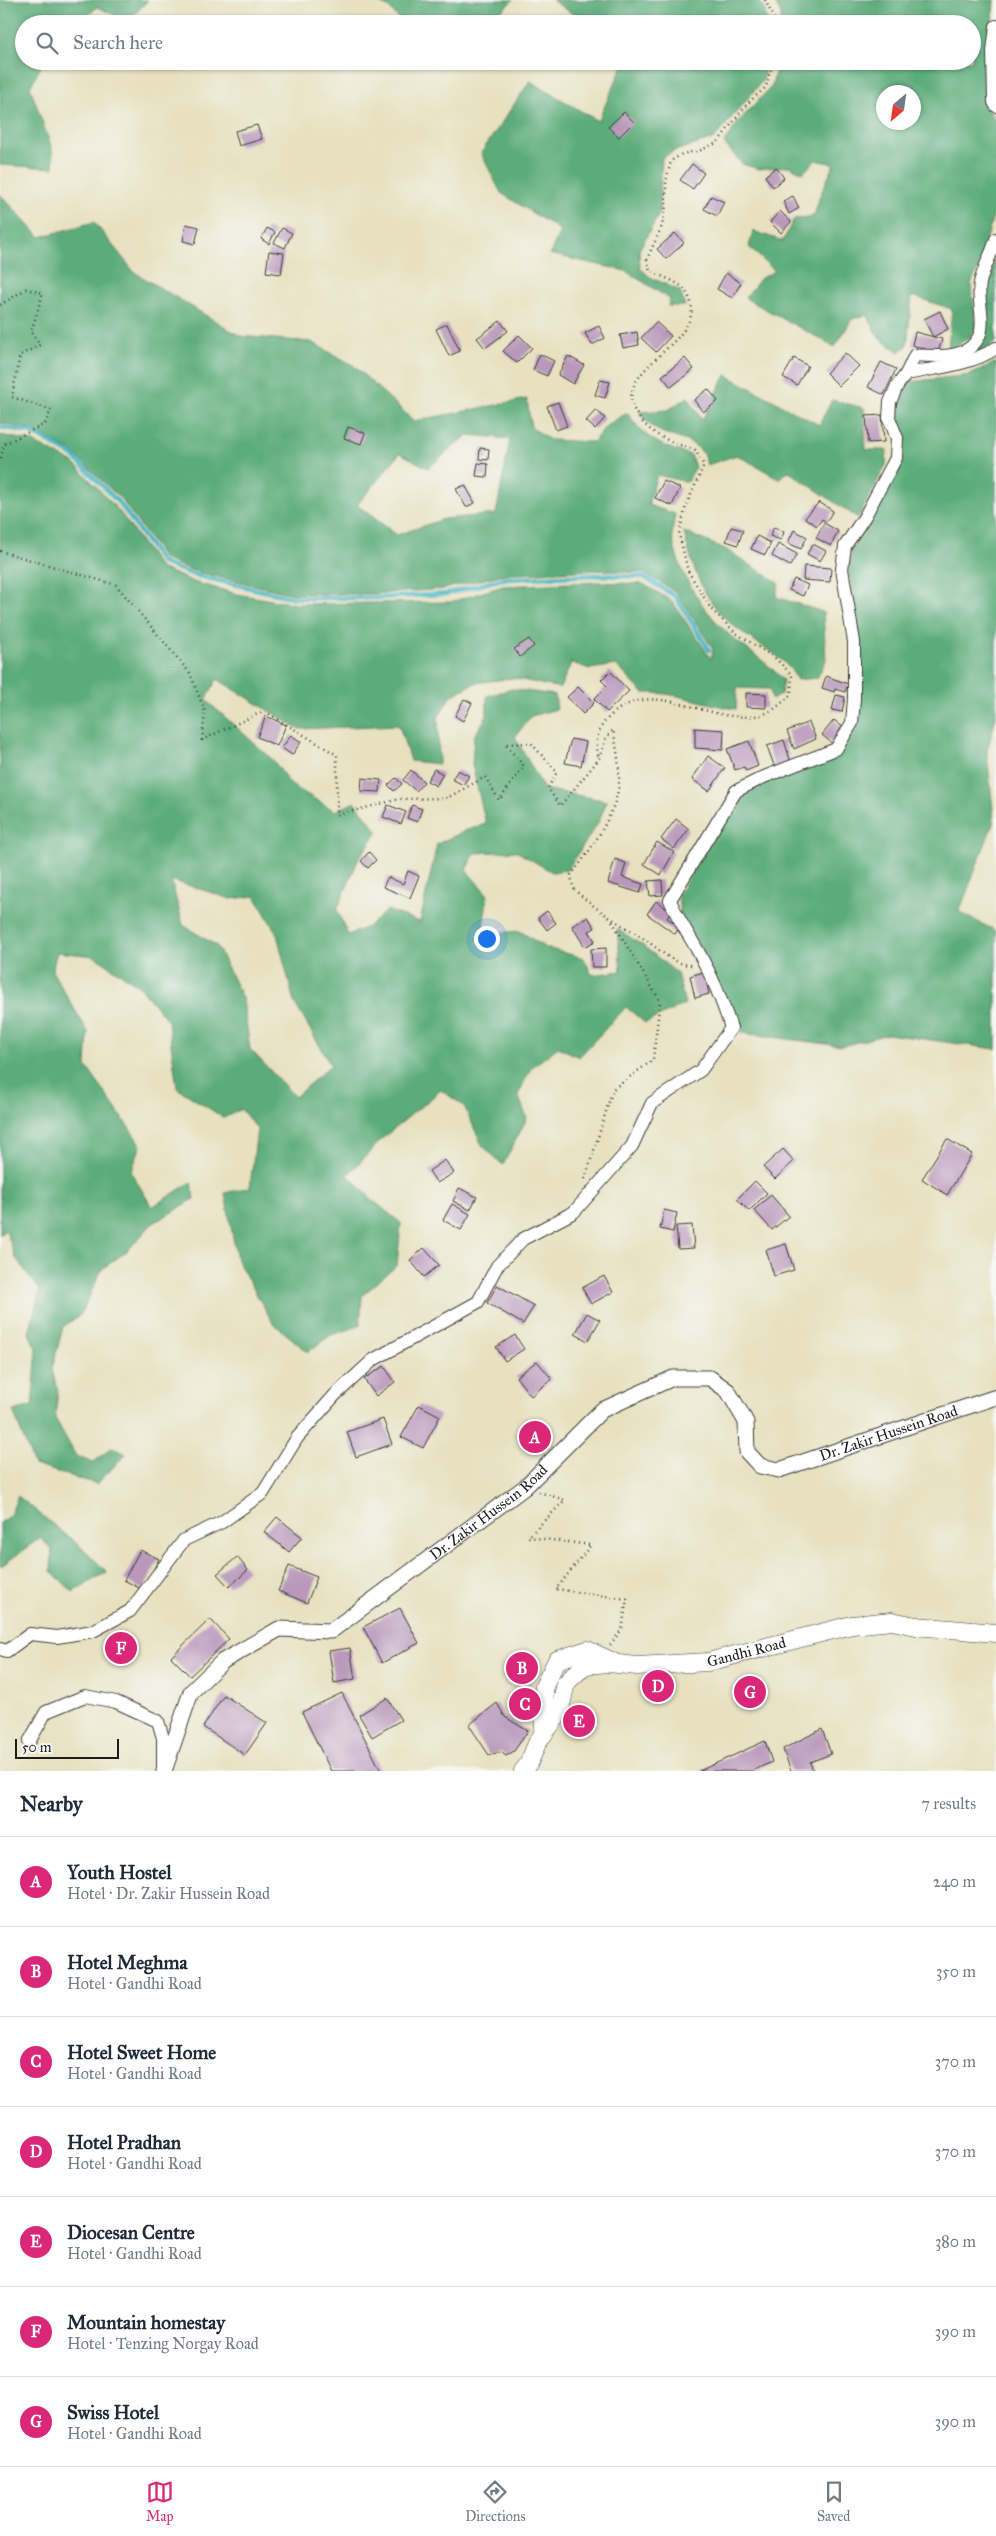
<!DOCTYPE html>
<meta charset="utf-8">
<style>
:root{--surface:#fff;--page:#f2f2f3;--text:#1f2937;--muted:#747a83;--line:#e0e1e3;--accent:#db2777}
body{margin:0;font-family:"IM FELL Great Primer",serif;background:var(--page);color:var(--text)}
.compass{position:absolute;left:876px;top:85px;width:45px;height:45px;border-radius:50%;background:var(--surface);box-shadow:0 1px 4px #0004;rotate:209deg}
.scale{position:absolute;left:15px;bottom:12px;width:104px;box-sizing:border-box;padding-left:5px;border:2px solid #1c1c1c;border-top:0;font-size:14px;line-height:18px;white-space:nowrap;color:#1c1c1c;-webkit-text-stroke:4px #f6f6f2;paint-order:stroke}
.you{position:absolute;left:486px;top:938px;width:18px;height:18px;margin:-12px;border:4px solid #fff;border-radius:50%;background:#1a73e8;box-shadow:0 0 0 8px #1a73e833}
.badge{display:grid;place-items:center;width:32px;height:32px;border-radius:50%;background:var(--accent);color:#fff;font-size:16px;font-weight:700}
.pin{position:absolute;translate:-50% -50%;border:2px solid #fff;box-shadow:0 1px 5px #0006}
.list{margin:0;padding:0;list-style:none}
h2{display:flex;justify-content:space-between;align-items:center;height:65px;margin:0;padding:0 20px;font-size:21px}
h2 small{font-size:16px;font-weight:400;color:var(--muted)}
.list li{display:grid;grid-template-columns:32px 1fr auto;gap:15px;align-items:center;box-sizing:border-box;height:90px;padding:0 20px;border-top:1px solid var(--line)}
.list b{display:block;font-size:19px;white-space:nowrap}
.list p{margin:0;font-size:16px;white-space:nowrap;color:var(--muted)}
.list em{font-size:16px;font-style:normal;color:var(--muted)}
.icon{flex:none;width:28px;height:28px;fill:none;stroke:currentColor;stroke-width:2;stroke-linecap:round;stroke-linejoin:round}
.map{position:relative;flex:none;width:996px;height:1771px;overflow:hidden}
.search{position:absolute;background:var(--surface);box-shadow:0 1px 4px #0004;left:15px;right:15px;top:15px;height:55px;display:flex;align-items:center;gap:12px;box-sizing:border-box;padding:0 18px;border-radius:28px;color:var(--muted);font-size:19px}
.sheet{height:695px;background:var(--surface)}
nav{display:flex;justify-content:space-around;align-items:center;box-sizing:border-box;height:70px;border-top:1px solid var(--line);background:var(--surface);font-size:14px;color:var(--muted)}
nav a{display:grid;justify-items:center;gap:2px}
nav .on{color:var(--accent)}
.map>svg:first-child{display:block}
.forest{fill:#5cac7a;stroke:#3c644b;fill-rule:evenodd}
.lines{fill:none;stroke-linecap:round;stroke-linejoin:round}
.stream{stroke:#4bb8c6;stroke-width:4.5}
.building{fill:#b998bb}
.minor-casing{stroke:#3a3a35;stroke-width:14}
.tertiary-casing{stroke:#3a3a35;stroke-width:17}
.secondary-casing{stroke:#3a3a35;stroke-width:19}
.path{stroke:#3a3a35;stroke-width:2.5;stroke-dasharray:1 4;stroke-linecap:butt}
.minor{stroke:#fff;stroke-width:12}
.tertiary{stroke:#fff;stroke-width:15}
.secondary{stroke:#fff;stroke-width:18}
.labels{text-anchor:middle;stroke-width:4.5;stroke-linejoin:round;paint-order:stroke}
.street-label{font-size:15px;fill:#1c1c1c;stroke:#f6f6f2}
</style>
<div class="map">
<svg width="996" height="1771" viewBox="0 0 996 1771">
<rect width="100%" height="100%" fill="#f6f6f2"/>
<filter id="ink" filterUnits="userSpaceOnUse"><feTurbulence type="fractalNoise" baseFrequency=".02" numOctaves="2"/><feDisplacementMap in="SourceGraphic" scale="10" xChannelSelector="R" yChannelSelector="G"/><feConvolveMatrix kernelMatrix="1 2 1 2 8 2 1 2 1" color-interpolation-filters="sRGB"/></filter>
<filter id="wash" filterUnits="userSpaceOnUse"><feTurbulence type="fractalNoise" baseFrequency=".0096" numOctaves="4" result="noise"/><feDisplacementMap in="SourceGraphic" scale="20" xChannelSelector="R" yChannelSelector="G"/><feGaussianBlur stdDeviation="1.12" result="paint"/><feColorMatrix in="noise" values="0 0 0 0 0 0 0 0 0 0 0 0 0 0 0 0 0 1.4 0 .05"/><feComposite in="paint" operator="in"/></filter>
<g filter="url(#wash)">
<rect width="100%" height="100%" fill="#e7e1c0"/>
<g class="forest">
<path d="M0,0h148l-20,21 -31,-14 -18,17h-55v37h20l-14,26 22,62 2,19 -54,-3z"/>
<path d="M372,0h141l-24,24h-85l-16,-17z"/>
<path d="M552,0h206l5,5 6,19h-181z"/>
<path d="M774,0h220l-8,105 10,17v83l-16,59 -9,20 5,42 -7,12 -21,11 4,-40 -40,-13 -5,50 -8,6 -20,-14 -12,-23 -15,4 -17,28 -90,-49 16,-20 14,-7 -26,-24 4,-16 30,10 11,-22 20,-3 6,-20 14,-32 -18,-4 -13,13 -14,-7 -30,3 -17,-5 -18,-21 15,-22 33,-35 6,-25h194v-37h-191v-10zM884,92h30v30h-30z"/>
<path d="M625,61h141l-3,19 -49,59 -40,12 -12,7 -3,56 -20,36 1,18 10,9 30,14 5,15h-17l2,-7 -44,-28 -76,-17 10,-24 -59,-37 -20,-40 49,-72 68,40z"/>
<path d="M0,194l40,43 54,-15 40,50 106,64 71,6 42,23 61,56 113,-22 4,28 19,13 43,2 14,-17 20,-12c18,26 33,33 64,42l4,13 -8,14 -30,-7 -9,30 27,9c-1,8 -4,19 -2,27 7,36 32,73 60,97 17,14 35,25 50,42l-2,14 -9,6 -2,-11 -33,-1 -1,21c-31,-4 -61,-18 -93,-16l-27,-28 -26,4 -19,-6 -11,25 -47,-10 -38,5 -24,13 -13,21 1,47 -29,-3 -11,-36 -100,4 -82,-50 -11,21 67,60 18,25 44,26 20,-9 23,30 -19,26 -22,52 11,25 20,-8 19,-17 33,12 17,-78 30,-14 19,-6 -14,-59 2,-29 13,-20v-20l25,-7 43,6 2,14 -26,7 -16,21 29,52 63,12 -9,22 -31,47 -15,2 -36,-21 -41,2 -9,17 22,25 -6,39 38,-3 26,17 38,10 8,17 29,-4 -4,-42 25,16 35,28 8,31 -40,19 -19,-16 -47,50 -21,-10 -27,21 -13,27 9,23 -24,47 -21,-20 -18,-39 -23,-16 -57,47 -36,38 27,27 26,21 -4,42 -35,31 -2,30 -29,9 -23,17 -35,-29 -36,-63 -12,-67 25,-6 7,-58 -16,-20 -17,9 -47,-30 -9,-67 -29,-35 -45,-30 -37,-4 -5,19 36,61 -2,34 55,79 -10,27 21,35 39,-25 3,17 -42,25 -25,27 -25,18 -21,45 -18,13 -11,42 6,22 -3,27 21,38 17,7 19,-16 14,7 -29,30 -63,-19 -21,-54 19,-5 5,-55 -8,-18 11,-43 -25,-33 -9,-27 -6,5v-800l31,6 43,22 45,48 41,57 34,14 43,12 58,10 156,-2 52,-16 93,-4 47,2 29,17 39,58 2,-10 -37,-57 -32,-19 -50,-3 -93,5 -58,14 -68,5h-82l-100,-23 -29,-12 -42,-59 -51,-49 -42,-22 -29,-6zM468,435l42,4 -14,75 -52,5 -47,16 -40,-30 43,-52 28,15zM171,880l60,19 24,-3 22,38 17,68 37,63 -36,32 -45,-48 -7,-49 -26,-54 -34,-21z"/>
<path d="M996,256v86l-20,13 -6,-6z"/>
<path d="M996,362v355l-9,34 7,70 -35,91 37,19v118l-108,-15 -46,12 -101,-13 -6,-5 -55,-114 -2,-19 59,-97 11,-8 89,-37 22,-51 2,-57 -13,-75 4,-21 49,-90 2,-24 -7,-14 5,-27 7,-12 62,-7z"/>
<path d="M726,375l93,50 13,-25 32,8 2,42h21l-1,15 -28,53 -70,-47 -8,8 -43,-24 -30,10c-1,-4 -3,-11 -6,-14 -15,-18 -43,-9 -62,-39l29,-2 20,-13 14,23z"/>
<path d="M684,532l41,17 54,34 -3,14 47,15 3,48 -9,18 -20,2c-11,-24 -38,-34 -58,-50 -34,-25 -46,-58 -55,-98z"/>
<path d="M18,1496l69,56 20,20 -34,20 -22,-21 1,-22 -12,-11 -40,29v-44l10,-8z"/>
</g>
<g class="lines">
<path class="stream" d="M0,427l31,5 41,23 49,50 41,58 32,12 100,23h83l69,-4 56,-15 94,-4 48,2 31,19 34,54"/>
</g>
<g id="blocks">
<g class="building">
<path d="M624,112l10,10 -15,15 -11,-10z"/>
<path d="M257,125l5,14 -23,7 -4,-15z"/>
<path d="M692,164l12,9 -11,16 -13,-9z"/>
<path d="M776,167l8,11 -11,9 -8,-11z"/>
<path d="M711,196l13,6 -7,14 -13,-7z"/>
<path d="M793,196l6,12 -10,6 -6,-13z"/>
<path d="M780,211l11,11 -10,11 -11,-11z"/>
<path d="M186,224l13,3 -4,17 -12,-3z"/>
<path d="M267,228l8,4 -6,12 -8,-5z"/>
<path d="M282,228l10,5 -7,15 -11,-5z"/>
<path d="M675,233l9,10 -18,16 -9,-10z"/>
<path d="M269,251l15,2 -3,21 -15,-2z"/>
<path d="M726,273l15,10 -9,15 -15,-9z"/>
<path d="M940,311l8,18 -15,8 -9,-18z"/>
<path d="M500,321l8,10 -23,17 -8,-10z"/>
<path d="M656,322l15,14 -15,16 -15,-14z"/>
<path d="M447,324l13,27 -11,5 -13,-27z"/>
<path d="M599,326l6,12 -13,7 -7,-12z"/>
<path d="M637,332l2,13 -16,3 -3,-13z"/>
<path d="M915,332l27,7 -4,14 -26,-8z"/>
<path d="M519,335l13,13 -15,15 -14,-12z"/>
<path d="M845,353l14,13 -20,20 -13,-13z"/>
<path d="M540,354l14,7 -7,15 -14,-6z"/>
<path d="M568,356l16,9 -11,19 -15,-9z"/>
<path d="M685,358l9,11 -23,18 -9,-11z"/>
<path d="M794,358l14,8 -11,19 -14,-8z"/>
<path d="M881,362l15,7 -12,26 -16,-8z"/>
<path d="M600,380l10,2 -5,16 -10,-3z"/>
<path d="M708,389l10,12 -15,11 -9,-12z"/>
<path d="M558,402l9,24 -11,4 -9,-24z"/>
<path d="M596,410l9,8 -10,11 -9,-8z"/>
<path d="M882,415l2,27 -16,1 -2,-27z"/>
<path d="M348,427l17,6 -4,11 -17,-6z"/>
<path d="M480,448l9,1 -1,11 -9,-1z"/>
<path d="M478,463l10,1 -1,13 -11,-1z"/>
<path d="M664,481l16,7 -8,18 -17,-8z"/>
<path d="M465,485l10,18 -9,4 -10,-18z"/>
<path d="M819,502l14,9 -7,11 -4,-3 -5,7 -12,-8z"/>
<path d="M824,523l14,8 -7,15 -15,-8z"/>
<path d="M731,527l12,3 -5,15 -12,-4z"/>
<path d="M774,527l10,5 -3,8 -11,-4z"/>
<path d="M794,530l13,7 -6,12 -13,-6z"/>
<path d="M757,536l14,7 -6,12 -14,-6z"/>
<path d="M778,544l19,10 -7,12 -18,-10z"/>
<path d="M813,544l13,7 -6,10 -13,-7z"/>
<path d="M804,566l27,2 -1,14 -27,-2z"/>
<path d="M794,579l14,6 -5,11 -14,-6z"/>
<path d="M529,639l5,7 -14,11 -6,-8z"/>
<path d="M610,671l19,20 -22,21 -13,-13 13,-13 -6,-6z"/>
<path d="M826,676l22,8 -3,8 -10,-3 -1,3 -12,-4z"/>
<path d="M578,687l16,16 -11,11 -16,-17z"/>
<path d="M746,693l20,1v14l-20,-1z"/>
<path d="M836,695l9,2 -3,15 -10,-2z"/>
<path d="M464,699l8,4 -9,18 -8,-5z"/>
<path d="M266,716l20,9 -9,21 -20,-9z"/>
<path d="M834,720l11,9 -12,15 -11,-9z"/>
<path d="M809,722l7,17 -22,10 -7,-18z"/>
<path d="M695,728l29,2 -1,20 -28,-2z"/>
<path d="M291,735l10,7 -9,13 -10,-7z"/>
<path d="M571,739l15,3 -5,24 -16,-3z"/>
<path d="M784,740l7,23 -16,5 -8,-22z"/>
<path d="M749,741l9,25 -12,5 -2,-4 -9,3 -8,-21z"/>
<path d="M708,756l17,12 -16,23 -17,-12z"/>
<path d="M434,769l9,5 -7,12 -9,-5z"/>
<path d="M411,770l13,12 -8,9 -13,-11z"/>
<path d="M458,770l11,6 -6,9 -11,-6z"/>
<path d="M362,778l19,2 -1,12 -19,-1z"/>
<path d="M396,778l6,6 -8,7 -6,-6z"/>
<path d="M388,805l18,7 -5,12 -18,-7z"/>
<path d="M412,805l10,4 -5,13 -10,-4z"/>
<path d="M676,819l13,10 -15,20 -13,-10z"/>
<path d="M657,842l17,10 -13,23 -17,-11z"/>
<path d="M369,852l7,8 -8,8 -7,-7z"/>
<path d="M615,859l11,4 -4,14 21,7 -3,9 -32,-10z"/>
<path d="M408,871l11,5 -9,22 -27,-11 5,-10 15,7z"/>
<path d="M662,880l1,15 -13,1 -2,-15z"/>
<path d="M656,901l15,11 -4,6 13,9 -5,7 -28,-20z"/>
<path d="M547,911l9,12 -9,7 -9,-12z"/>
<path d="M588,917l7,11 -6,3 6,10 -10,6 -13,-21z"/>
<path d="M606,948v19h-14l-1,-18z"/>
<path d="M704,972l5,22 -14,4 -5,-22z"/>
<path d="M947,1139l25,15 -25,41 -25,-16z"/>
<path d="M783,1149l11,12 -19,18 -12,-12z"/>
<path d="M445,1160l9,13 -17,10 -8,-12z"/>
<path d="M755,1181l12,12 -18,18 -12,-12z"/>
<path d="M459,1188l18,9 -7,13 -17,-9z"/>
<path d="M771,1195l18,21 -17,14 -18,-20z"/>
<path d="M452,1204l18,10 -9,16 -18,-10z"/>
<path d="M664,1210l13,3 -4,19 -13,-3z"/>
<path d="M692,1225l2,23 -16,1 -2,-23z"/>
<path d="M786,1244l8,26 -20,6 -8,-26z"/>
<path d="M424,1248l15,17 -15,12 -14,-17z"/>
<path d="M604,1276l9,16 -22,12 -9,-16z"/>
<path d="M497,1285l37,21 -11,18 -36,-21z"/>
<path d="M587,1313l13,7 -12,21 -13,-7z"/>
<path d="M515,1335l9,14 -19,12 -9,-14z"/>
<path d="M537,1361l15,18 -21,17 -15,-19z"/>
<path d="M384,1366l11,16 -19,14 -12,-17z"/>
<path d="M419,1405l21,11 -17,32 -22,-11z"/>
<path d="M383,1419l9,25 -36,13 -9,-25z"/>
<path d="M277,1517l25,20 -13,15 -25,-20z"/>
<path d="M140,1550l19,9 -16,31 -19,-10z"/>
<path d="M237,1557l11,13 -19,17 -12,-13z"/>
<path d="M289,1566l28,11 -10,26 -29,-12z"/>
<path d="M400,1608l19,35 -37,20 -19,-36z"/>
<path d="M210,1619l19,20 -39,37 -19,-19z"/>
<path d="M350,1648l5,31 -21,4 -5,-32z"/>
<path d="M342,1693l39,78h-50l-29,-59z"/>
<path d="M224,1695l43,28 -22,32 -42,-28z"/>
<path d="M387,1698l14,22 -29,17 -13,-22z"/>
<path d="M497,1703l8,14 23,14 -14,20 -8,5 -5,-4 -12,3 -20,-30z"/>
<path d="M822,1729l9,25 -21,8 3,9h-22l-8,-22z"/>
<path d="M765,1741l7,21 -20,9h-53z"/>
</g>
</g>
</g>
<g filter="url(#ink)">
<use href="#blocks" fill-opacity="0" stroke="#3a3a35" stroke-width="1"/>
<g class="lines">
<defs>
<g id="minor">
<path d="M996,26l-3,25 1,51 2,4"/>
<path d="M906,374l9,-19c23,2 59,5 66,-25 3,-15 -4,-32 -1,-47 3,-15 12,-29 16,-44"/>
<path d="M0,1649l7,2 23,-17 27,3 36,-6 37,-20 54,-71 38,-18 41,-29 34,-55 38,-43 38,-35 105,-58 19,-36 26,-27 51,-27 58,-66 20,-43 49,-33 30,-42c-8,-25 -18,-50 -31,-73 -10,-19 -22,-35 -30,-55l66,-109 28,-14 72,-28 16,-26 2,-24v-57l-12,-73 3,-23 20,-30 31,-58 1,-20 -8,-20 1,-16 7,-16 9,-12c28,-6 66,-9 90,-26"/>
<path d="M29,1742l17,-30 39,-16 31,6 42,19 5,17v31"/>
</g>
<g id="tertiary">
<path id="s1" d="M164,1771l27,-79 32,-31 56,-32 52,2 194,-144 77,-77 71,-32h37l18,13 18,31 1,30 13,14 19,4 217,-73"/>
</g>
<g id="secondary">
<path d="M543,1735l2,-28 -1,-21 13,-26 30,-10 26,12"/>
<path id="s2" d="M523,1771l5,-6 10,-24 21,-27 7,-31 19,-18 24,-2 28,3 71,-4 144,-37 40,-4 24,5 80,7"/>
</g>
</defs>
<use href="#minor" class="minor-casing"/>
<use href="#tertiary" class="tertiary-casing"/>
<use href="#secondary" class="secondary-casing"/>
<g class="path">
<path d="M765,0l12,24"/>
<path d="M0,305l26,-16 17,4 -12,39 9,13 -20,10 -8,42 39,13 -6,14 -41,20 -4,17"/>
<path d="M0,551l116,34 74,88 15,39 -3,28 62,-29 73,44v60l63,-16 47,-1 38,-21 14,23 25,-34 -19,-22 26,-1 26,29 -9,16 12,18 39,-47"/>
<path d="M691,965c-21,-1 -35,-20 -53,-30 -23,-14 -45,-27 -65,-47l-2,-13c18,-23 38,-51 46,-80 5,-17 0,-48 -4,-65l-7,8 -7,21c-4,-17 -3,-29 10,-42 46,-44 99,10 151,-2 13,-3 21,-11 31,-21l1,-19 -17,-17 -39,-25 -25,-24 -23,-38 -9,-37 7,-28 18,-41 -9,-15c-24,-8 -45,-14 -59,-37 -29,-47 86,-75 48,-124 -7,-8 -24,-13 -34,-18l-3,-12 15,-33 4,-20v-25l5,-20 11,-7 19,-4 16,-7 31,-40 18,-16 7,-26"/>
<path d="M585,1179l28,-90 40,-29 7,-59 -48,-80"/>
<path d="M539,1492l26,8 -37,37 63,8 -35,44 71,10 -5,30 -12,16"/>
</g>
<use href="#minor" class="minor"/>
<use href="#tertiary" class="tertiary"/>
<use href="#secondary" class="secondary"/>
</g>
</g>
<g class="labels">
<g class="street-label">
<text dy="5" stroke="none"><textPath href="#s1" startOffset="952">Dr. Zakir Hussein Road</textPath></text>
<text dy="5" stroke="none"><textPath href="#s1" startOffset="442">Dr. Zakir Hussein Road</textPath></text>
<text dy="5" stroke="none"><textPath href="#s2" startOffset="289">Gandhi Road</textPath></text>
</g>
</g>
</svg>
<svg class="compass" viewBox="-18 -18 36 36"><path d="M0-13l5 13h-10z" fill="#e53935"/><path d="M0 13l5-13h-10z" fill="#747a83"/></svg>
<div class="scale">50 m</div>
<div class="you"></div>
<div class="pin badge" style="left:535px;top:1437px">A</div>
<div class="pin badge" style="left:522px;top:1668px">B</div>
<div class="pin badge" style="left:525px;top:1704px">C</div>
<div class="pin badge" style="left:658px;top:1686px">D</div>
<div class="pin badge" style="left:579px;top:1721px">E</div>
<div class="pin badge" style="left:121px;top:1648px">F</div>
<div class="pin badge" style="left:750px;top:1692px">G</div>
<div class="search"><svg class="icon" aria-label="search" viewBox="0 0 24 24"><circle cx="10" cy="10" r="6"/><path d="M15 15l6 6"/></svg>Search here</div>
</div>
<section class="sheet">
<h2>Nearby<small>7 results</small></h2>
<ul class="list">
<li><span class="badge">A</span><div><b>Youth Hostel</b><p>Hotel · Dr. Zakir Hussein Road</p></div><em>240 m</em></li>
<li><span class="badge">B</span><div><b>Hotel Meghma</b><p>Hotel · Gandhi Road</p></div><em>350 m</em></li>
<li><span class="badge">C</span><div><b>Hotel Sweet Home</b><p>Hotel · Gandhi Road</p></div><em>370 m</em></li>
<li><span class="badge">D</span><div><b>Hotel Pradhan</b><p>Hotel · Gandhi Road</p></div><em>370 m</em></li>
<li><span class="badge">E</span><div><b>Diocesan Centre</b><p>Hotel · Gandhi Road</p></div><em>380 m</em></li>
<li><span class="badge">F</span><div><b>Mountain homestay</b><p>Hotel · Tenzing Norgay Road</p></div><em>390 m</em></li>
<li><span class="badge">G</span><div><b>Swiss Hotel</b><p>Hotel · Gandhi Road</p></div><em>390 m</em></li>
</ul>
</section>
<nav>
<a class="on"><svg class="icon" aria-label="map" viewBox="0 0 24 24"><path d="M3 6l6-2 6 2 6-2v14l-6 2-6-2-6 2zM9 4v14M15 6v14"/></svg>Map</a>
<a><svg class="icon" aria-label="directions" viewBox="0 0 24 24"><path d="M12 3l9 9-9 9-9-9zM9 14v-3h6M13 9l2 2-2 2"/></svg>Directions</a>
<a><svg class="icon" aria-label="saved" viewBox="0 0 24 24"><path d="M7 4h10v16l-5-4-5 4z"/></svg>Saved</a>
</nav>
